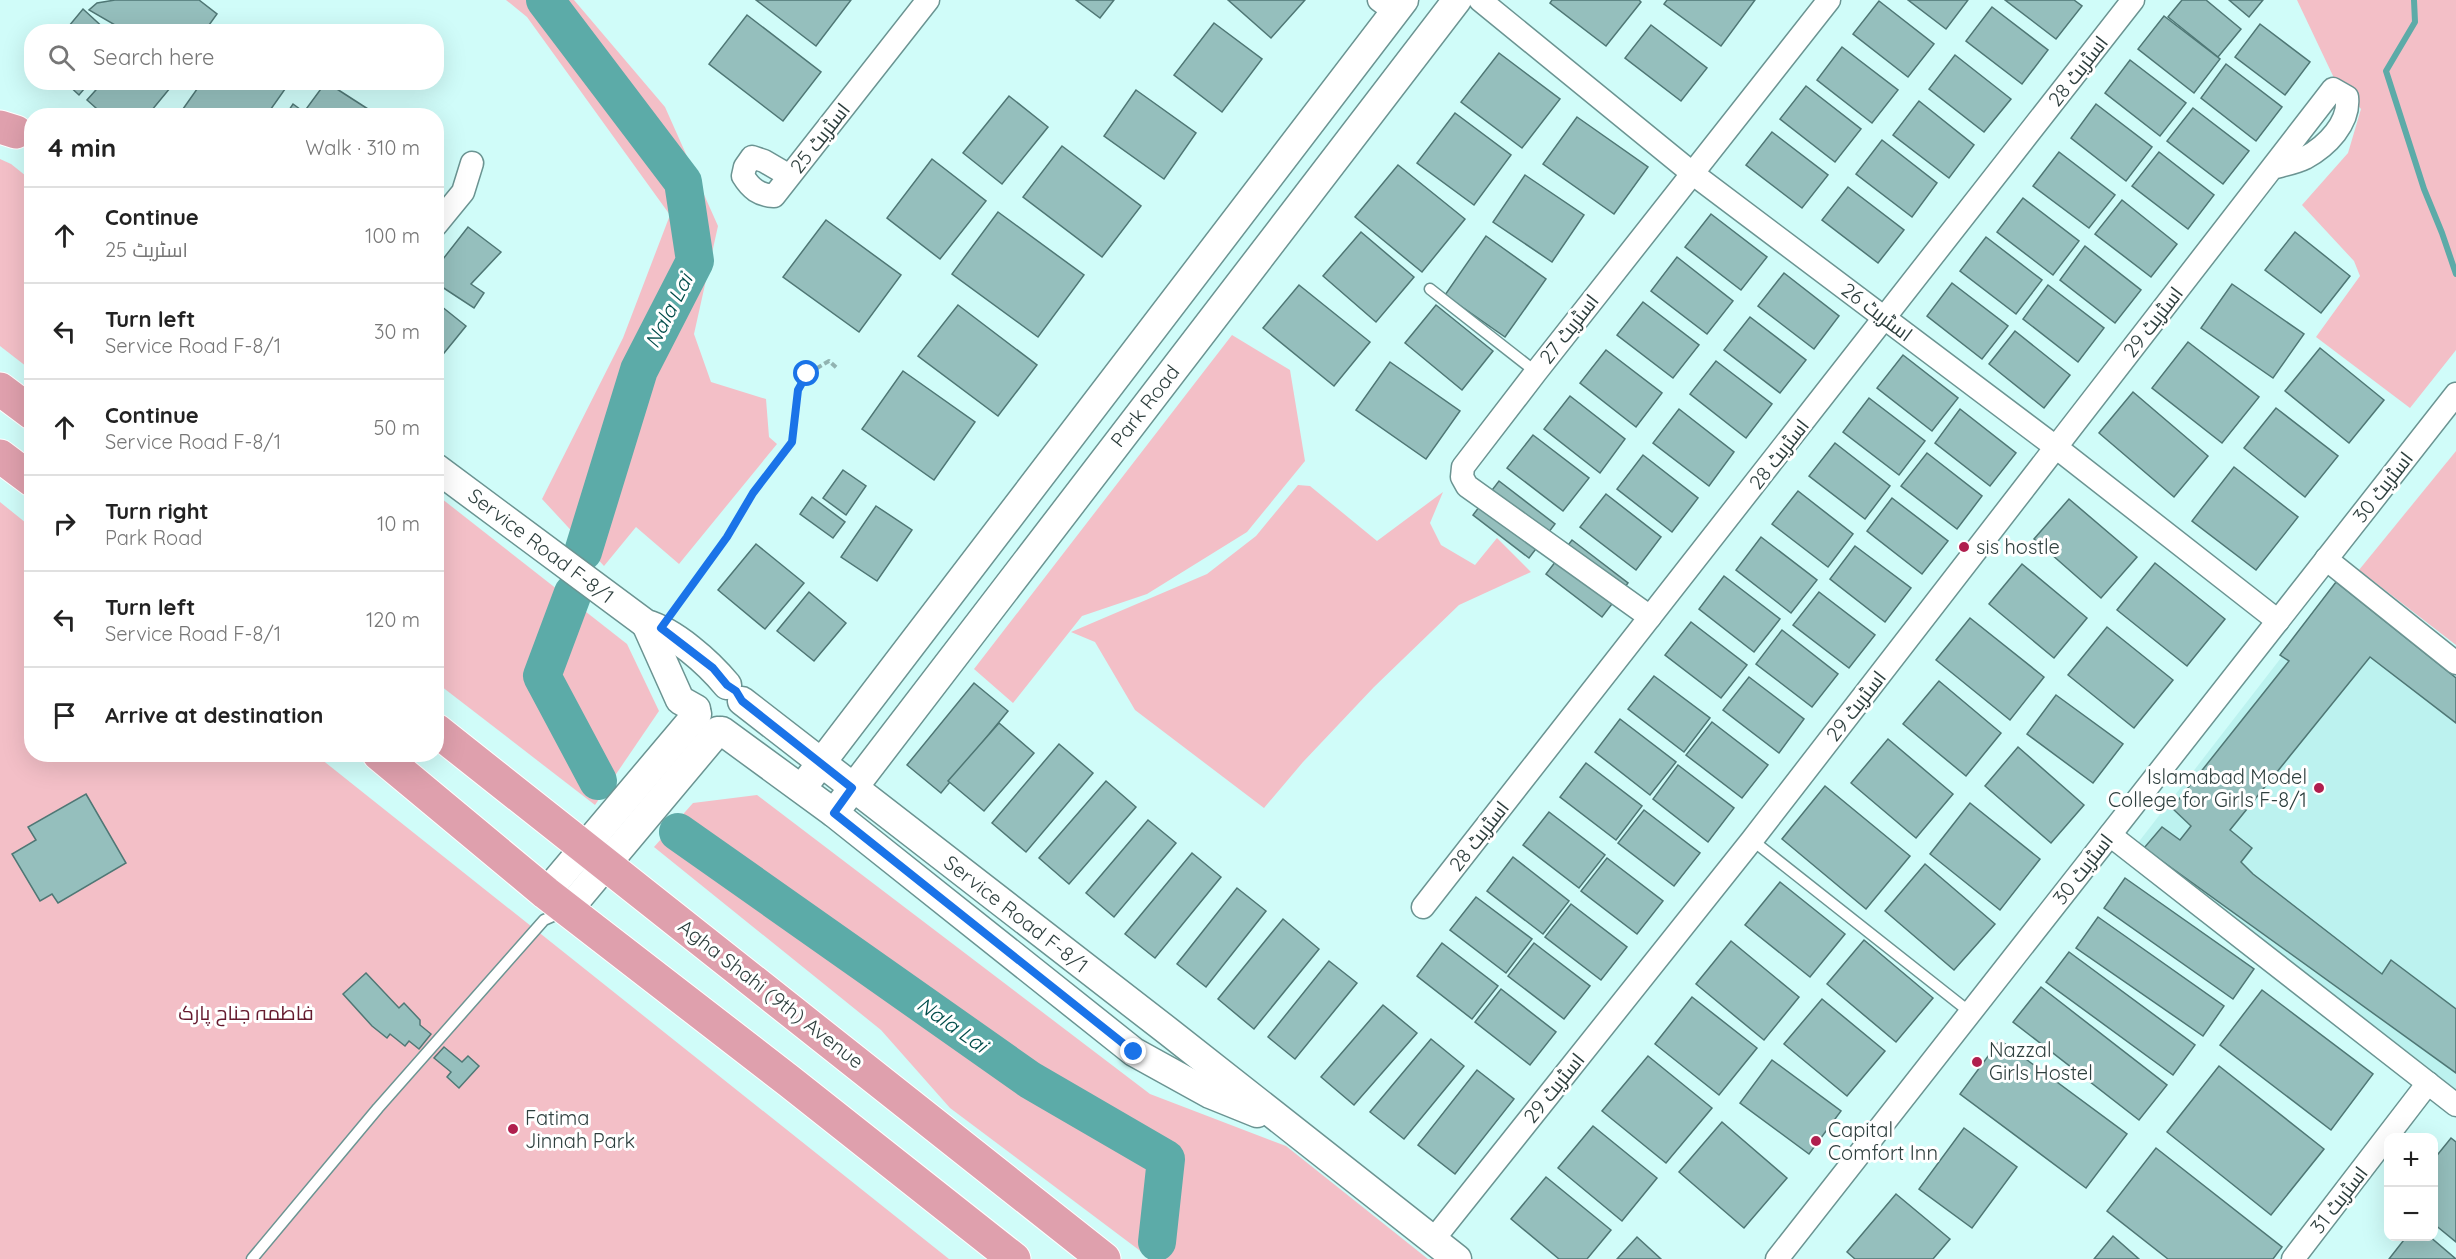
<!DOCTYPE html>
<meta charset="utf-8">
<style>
:root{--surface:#fff;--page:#f2f2f2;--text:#222;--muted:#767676;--line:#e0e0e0}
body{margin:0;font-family:Quicksand,Cairo,sans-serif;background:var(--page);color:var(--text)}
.controls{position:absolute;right:18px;bottom:18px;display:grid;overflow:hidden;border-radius:12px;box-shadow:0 6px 24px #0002}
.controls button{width:54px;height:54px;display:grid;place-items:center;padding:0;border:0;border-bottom:2px solid var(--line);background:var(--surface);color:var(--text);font:30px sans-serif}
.stop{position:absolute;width:18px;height:18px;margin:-14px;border:4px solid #1a73e8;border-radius:50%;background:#fff}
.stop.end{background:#1a73e8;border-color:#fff;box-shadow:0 2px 6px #0008}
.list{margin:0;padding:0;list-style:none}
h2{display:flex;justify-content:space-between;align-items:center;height:78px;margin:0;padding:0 24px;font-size:26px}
h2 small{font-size:20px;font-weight:400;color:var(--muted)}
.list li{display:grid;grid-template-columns:39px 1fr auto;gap:18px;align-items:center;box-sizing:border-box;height:96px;padding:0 24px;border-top:2px solid var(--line)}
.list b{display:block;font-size:22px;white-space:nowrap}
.list p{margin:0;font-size:20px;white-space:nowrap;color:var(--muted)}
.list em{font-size:20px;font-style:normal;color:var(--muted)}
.icon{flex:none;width:33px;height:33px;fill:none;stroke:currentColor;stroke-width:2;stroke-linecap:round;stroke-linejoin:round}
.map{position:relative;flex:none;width:2456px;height:1259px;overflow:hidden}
.search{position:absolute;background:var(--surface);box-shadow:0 6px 24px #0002;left:24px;top:24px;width:420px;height:66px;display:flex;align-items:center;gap:15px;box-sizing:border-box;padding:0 21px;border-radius:24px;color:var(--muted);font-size:22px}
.panel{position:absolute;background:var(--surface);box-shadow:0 6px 24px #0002;left:24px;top:108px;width:420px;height:654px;border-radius:24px}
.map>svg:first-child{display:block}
.built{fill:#bcf2ef}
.green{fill:#f3bfc7}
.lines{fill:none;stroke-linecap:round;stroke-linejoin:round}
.stream{stroke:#5caba8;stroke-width:6}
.river{stroke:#5caba8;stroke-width:38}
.building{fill:#95bfbd;stroke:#4f7775;stroke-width:1.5}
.service-casing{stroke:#6b9492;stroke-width:13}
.minor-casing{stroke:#6b9492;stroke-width:25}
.tertiary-casing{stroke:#6b9492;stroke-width:31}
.primary-casing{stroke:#fff;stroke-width:35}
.path{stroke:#91b3b1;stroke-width:4;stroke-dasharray:6 3;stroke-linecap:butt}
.service{stroke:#fff;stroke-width:10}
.minor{stroke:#fff;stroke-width:22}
.tertiary{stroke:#fff;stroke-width:28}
.primary{stroke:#dfa0ad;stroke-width:33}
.route{stroke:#1a73e8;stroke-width:8}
.poi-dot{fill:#b01f4e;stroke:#fff;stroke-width:2}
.labels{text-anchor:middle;stroke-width:6;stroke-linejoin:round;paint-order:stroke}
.street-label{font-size:20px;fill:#2e3f3e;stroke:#fff}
.poi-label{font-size:20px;fill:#2e3f3e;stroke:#fff;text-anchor:start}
.park-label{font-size:20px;fill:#651a2e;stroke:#fff}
.water-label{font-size:21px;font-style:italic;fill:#004c4a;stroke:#fff}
</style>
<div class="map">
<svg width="2456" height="1259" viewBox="0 0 2456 1259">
<rect width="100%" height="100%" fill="#d0fcf9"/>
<path class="built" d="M2338,584l118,90v421l-322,-247z"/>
<g class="green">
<path d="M506,0h68l91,107 53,119 -24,108 17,48 55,17 3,38 8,7 -98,120 -43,-37 -32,39 -62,-67 81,-161 47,-123 -143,-198z"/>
<path d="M2297,0h159v350l-46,58 -94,-71 44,-61 -6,-15 -52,-56 46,-52 13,-44 -27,-31z"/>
<path d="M0,159l11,5 20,16v190l-31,-24z"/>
<path d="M1232,335l58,35 15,91 -58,71 -100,62 -65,22 -69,87 -39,-34z"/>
<path d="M2456,451v194l-97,-75z"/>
<path d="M1298,485l12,1 67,55 66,-49 -13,31 11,22 34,20 22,-27 34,34 -72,33 -85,82 -71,75 -39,46 -129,-98 -40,-68 -24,-10 136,-58 49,-38z"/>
<path d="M437,495l190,149 32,67 -64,94 -158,-122z"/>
<path d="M0,502l31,25 1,227 284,1 633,504h-949z"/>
<path d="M757,795l393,299 136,52 142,113h-277l-201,-151 -69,-78 -227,-183 39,-44z"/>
</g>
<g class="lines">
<path class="stream" d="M2414,0l1,22 -29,49 38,118 18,44 14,41"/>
<g class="river">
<path d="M545,0l138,182 12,79 -56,109 -56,182"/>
<path d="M573,593l-31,83 56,105"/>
<path d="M678,832l352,248 136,79 -9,83"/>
</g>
</g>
<g class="building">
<path d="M115,0h84l18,14 -13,18h-77l-38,-22 8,-7z"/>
<path d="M756,0h95l-35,46z"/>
<path d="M1076,0h38l-14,18z"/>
<path d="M1228,0h77l-34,38z"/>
<path d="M1552,0h87l2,2 -35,44 -56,-43z"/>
<path d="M1667,0h88l-34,46 -57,-42z"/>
<path d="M1908,0h60l-22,29z"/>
<path d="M2005,0h69l8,6 -26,33z"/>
<path d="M2182,0h24l35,29 -23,28 -50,-40z"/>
<path d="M2229,0h34l-14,17z"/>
<path d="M1879,1l55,43 -26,33 -55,-43z"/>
<path d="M1992,7l56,43 -26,34 -56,-43z"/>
<path d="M83,9l25,23h-44z"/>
<path d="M747,15l74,57 -38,49 -74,-57z"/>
<path d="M2164,16l56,43 -26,34 -56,-44z"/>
<path d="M1214,23l48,36 -40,53 -48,-37z"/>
<path d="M2260,24l50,38 -25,33 -50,-38z"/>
<path d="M1651,25l56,43 -26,33 -56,-43z"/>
<path d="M1842,47l56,43 -26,33 -55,-43z"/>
<path d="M1499,53l61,46 -38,49 -61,-46z"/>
<path d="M1955,55l56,44 -27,33 -55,-43z"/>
<path d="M2130,60l56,43 -26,33 -55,-43z"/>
<path d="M2226,64l56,43 -26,34 -55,-43z"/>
<path d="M65,82h25l-11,13z"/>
<path d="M103,82h72l-28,34h-42l-18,-16z"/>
<path d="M202,82h88l-24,34h-88z"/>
<path d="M326,82l42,27v7h-83l8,-12 11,8z"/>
<path d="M1806,86l55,43 -26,33 -55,-43z"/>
<path d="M1136,90l60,43 -32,46 -60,-43z"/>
<path d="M1009,96l39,31 -46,57 -39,-31z"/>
<path d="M1919,101l55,44 -25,33 -56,-43z"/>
<path d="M2096,104l56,43 -26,34 -55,-43z"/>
<path d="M2193,108l56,43 -26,33 -56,-43z"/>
<path d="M1455,113l56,42 -37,50 -57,-42z"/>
<path d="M1577,117l71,50 -34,47 -71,-50z"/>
<path d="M1772,132l56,43 -26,33 -56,-43z"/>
<path d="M1882,140l55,43 -25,34 -56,-43z"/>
<path d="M1062,146l79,60 -39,51 -79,-60z"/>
<path d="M2059,152l56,43 -26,33 -56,-42z"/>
<path d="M2159,152l55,43 -26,34 -56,-43z"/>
<path d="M932,159l54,42 -46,58 -53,-41z"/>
<path d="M1398,165l67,54 -43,53 -67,-55z"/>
<path d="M1525,175l59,40 -32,47 -59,-40z"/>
<path d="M1848,187l56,43 -26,33 -56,-43z"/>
<path d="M2023,198l56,43 -26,34 -56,-43z"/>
<path d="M2122,200l55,44 -26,33 -56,-43z"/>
<path d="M998,212l86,63 -46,62 -86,-63z"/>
<path d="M1711,214l56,43 -26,33 -56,-43z"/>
<path d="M826,220l75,55 -42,57 -76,-55z"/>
<path d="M468,227l33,25 -30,32 13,9 -10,15 -38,-25v-15z"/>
<path d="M1361,232l53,45 -38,45 -53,-46z"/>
<path d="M2295,232l55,44 -29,37 -56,-43z"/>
<path d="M1486,236l60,43 -41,58 -60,-42z"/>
<path d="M1986,237l56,43 -26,34 -56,-43z"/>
<path d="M2085,246l56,44 -26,33 -55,-43z"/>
<path d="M1677,257l56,44 -26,33 -56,-43z"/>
<path d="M1784,273l55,43 -25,33 -56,-43z"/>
<path d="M1952,283l56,43 -26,33 -55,-43z"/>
<path d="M2232,284l72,50 -31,44 -72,-50z"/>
<path d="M1299,285l71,57 -36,44 -71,-58z"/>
<path d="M2048,285l56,43 -26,34 -55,-43z"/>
<path d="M436,302l30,24 -30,37z"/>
<path d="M1643,302l56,43 -26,33 -56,-43z"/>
<path d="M958,305l79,60 -39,51 -80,-60z"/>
<path d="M1436,305l57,46 -31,39 -57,-47z"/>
<path d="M1750,317l56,43 -26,33 -56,-43z"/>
<path d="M2015,331l55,44 -26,33 -55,-44z"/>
<path d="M2188,342l71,55 -37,46 -70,-55z"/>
<path d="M2320,348l64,52 -35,43 -64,-52z"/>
<path d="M1606,350l56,43 -26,34 -56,-44z"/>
<path d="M1903,355l55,43 -26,33 -55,-43z"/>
<path d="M1716,361l56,43 -26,34 -56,-44z"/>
<path d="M1390,362l70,49 -34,48 -70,-49z"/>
<path d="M903,371l72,51 -41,58 -72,-51z"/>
<path d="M2133,392l75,64 -34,41 -75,-64z"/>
<path d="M1570,396l55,43 -25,34 -56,-44z"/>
<path d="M1869,398l56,43 -26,34 -56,-43z"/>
<path d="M2276,408l62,48 -33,41 -61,-49z"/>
<path d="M1679,409l55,43 -25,34 -56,-43z"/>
<path d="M1960,409l56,44 -26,33 -55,-43z"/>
<path d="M1533,435l56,43 -26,33 -56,-43z"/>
<path d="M1835,443l55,43 -25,33 -56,-43z"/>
<path d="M1927,453l55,43 -25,33 -56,-43z"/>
<path d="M1643,455l55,43 -26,34 -55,-43z"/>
<path d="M2234,467l64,50 -42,53 -64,-49z"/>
<path d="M843,470l23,16 -20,29 -23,-17z"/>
<path d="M1499,481l56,43 -26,34 -56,-43z"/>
<path d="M1798,491l55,43 -25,33 -56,-43z"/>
<path d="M1606,494l55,43 -25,33 -56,-43z"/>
<path d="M812,497l33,25 -12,16 -33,-24z"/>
<path d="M1892,498l56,43 -26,33 -55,-43z"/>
<path d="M2069,499l68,58 -36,41 -67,-59z"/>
<path d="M876,506l36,24 -35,51 -36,-24z"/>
<path d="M1761,537l56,43 -26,33 -55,-43z"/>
<path d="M1572,540l56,43 -26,34 -56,-43z"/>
<path d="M756,544l48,39 -39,46 -47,-39z"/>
<path d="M1855,546l56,42 -26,34 -55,-43z"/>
<path d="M2155,563l70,56 -38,47 -70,-56z"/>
<path d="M2022,564l65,54 -33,40 -65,-54z"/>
<path d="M1724,576l56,43 -26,33 -55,-43z"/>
<path d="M2336,582l120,96v45l-86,-66 -140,173 22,18 -11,14 12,12 129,100 9,-14 65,49v64l-312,-225 18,-21 18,13 11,-14 -19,-18 117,-147 -9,-6z"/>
<path d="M809,592l37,31 -32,38 -37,-30z"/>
<path d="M1819,592l56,43 -26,33 -56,-43z"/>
<path d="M1970,618l74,59 -34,43 -74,-60z"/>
<path d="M1691,622l56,43 -26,33 -56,-43z"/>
<path d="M2107,627l66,53 -39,48 -66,-53z"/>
<path d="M1782,630l56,44 -26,33 -56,-43z"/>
<path d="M1654,676l56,42 -26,34 -56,-43z"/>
<path d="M1749,677l55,42 -25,34 -56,-43z"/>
<path d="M1939,681l62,52 -35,43 -63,-52z"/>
<path d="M974,683l34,28 -67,82 -34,-28z"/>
<path d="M2056,695l67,49 -30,39 -66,-49z"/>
<path d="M1620,719l56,43 -26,33 -55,-43z"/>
<path d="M1712,722l56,43 -26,33 -56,-43z"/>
<path d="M999,723l35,30 -50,58 -36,-30z"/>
<path d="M1888,739l65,55 -37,44 -65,-55z"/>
<path d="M1059,744l34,29 -67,79 -34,-29z"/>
<path d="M2018,747l66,58 -33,38 -66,-57z"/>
<path d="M1586,763l56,43 -26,34 -56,-43z"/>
<path d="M1678,765l56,43 -26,34 -55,-43z"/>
<path d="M1106,781l30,26 -67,77 -30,-26z"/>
<path d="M1825,786l85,70 -44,53 -84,-70z"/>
<path d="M86,794l40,69 -68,40 -6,-9 -12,7 -28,-47 24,-14 -8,-13z"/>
<path d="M1970,803l70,56 -40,51 -70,-56z"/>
<path d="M1644,810l56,43 -26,33 -56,-43z"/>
<path d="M1549,812l56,43 -26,33 -56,-43z"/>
<path d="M1148,820l28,23 -62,74 -28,-24z"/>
<path d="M1192,853l29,24 -66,81 -30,-24z"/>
<path d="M1513,857l56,44 -26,33 -56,-43z"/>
<path d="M1607,858l56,43 -26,33 -56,-43z"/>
<path d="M1925,864l70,60 -41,46 -69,-59z"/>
<path d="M2125,878l129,91 -21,30 -129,-91z"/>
<path d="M1780,882l65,52 -35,43 -65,-52z"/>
<path d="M1237,888l29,23 -60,76 -29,-23z"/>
<path d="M1476,897l56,42 -26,34 -56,-43z"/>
<path d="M1571,904l56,43 -26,33 -56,-43z"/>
<path d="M2098,917l126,89 -21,30 -127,-88z"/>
<path d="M1283,919l36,30 -65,80 -36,-30z"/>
<path d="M1864,940l69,58 -37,44 -69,-58z"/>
<path d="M1731,941l68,56 -35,43 -68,-56z"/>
<path d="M1442,943l56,43 -26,33 -55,-43z"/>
<path d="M1534,943l56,43 -26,33 -56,-43z"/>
<path d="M2069,952l126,93 -22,30 -127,-93z"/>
<path d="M1329,961l28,22 -62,76 -27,-22z"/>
<path d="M366,973l33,35 5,-5 16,17v5l11,9 -12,15 -10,-8 -4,5 -15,-12 -3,4 -15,-12 -29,-32z"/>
<path d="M2041,987l126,98 -28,35 -126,-98z"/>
<path d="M1501,989l55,43 -26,33 -55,-43z"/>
<path d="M2262,990l111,84 -42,56 -111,-85z"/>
<path d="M1692,997l65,51 -38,47 -64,-51z"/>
<path d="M1822,999l63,52 -38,45 -63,-52z"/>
<path d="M1383,1005l34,28 -63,72 -33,-28z"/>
<path d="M1431,1039l33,27 -60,73 -34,-27z"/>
<path d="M2000,1040l127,94 -41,54 -126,-94z"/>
<path d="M444,1047l18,15 6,-6 11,10 -20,22 -12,-11 4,-5 -17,-14z"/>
<path d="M1648,1056l64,52 -46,55 -64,-52z"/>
<path d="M1772,1060l69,51 -32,43 -69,-51z"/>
<path d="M2219,1066l105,83 -53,66 -104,-83z"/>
<path d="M1477,1070l37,29 -59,75 -37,-29z"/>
<path d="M1722,1122l65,56 -43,50 -65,-56z"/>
<path d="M1593,1126l64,52 -35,43 -64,-53z"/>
<path d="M1964,1128l53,39 -45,61 -53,-39z"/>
<path d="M2451,1138l5,4v100l-22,-18v-65z"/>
<path d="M2156,1148l126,99 -9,12h-105l-61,-48z"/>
<path d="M1546,1177l65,53 -24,29h-28l-48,-40z"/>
<path d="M1896,1194l54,45 -17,20h-78l-8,-7z"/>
<path d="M2113,1236l26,23h-45z"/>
<path d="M2407,1236h22l27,23h-67z"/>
<path d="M1637,1237l24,22h-44z"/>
</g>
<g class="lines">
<defs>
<g id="service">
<path d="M1430,289l106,83"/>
<path d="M1752,840l219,173"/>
<path d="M252,1259l126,-151 166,-188 18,-8"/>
</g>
<g id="minor">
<path d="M1379,0l16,12"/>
<path d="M1480,0l212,173 365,275 221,173"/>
<path d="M788,175l-24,-14 -12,-4 -7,10 -2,9c8,13 16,19 31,20l154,-196"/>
<path d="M436,225l27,-33 9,-29"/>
<path d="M2326,559l130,104"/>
<path d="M1650,617l-183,-131 -5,-9 1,-10 73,-95 293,-372"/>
<path d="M2110,835l346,270"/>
<path d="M1423,907l710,-907"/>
<path d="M1433,1240l319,-400 581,-751 14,8c3,26 -20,49 -42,61 -10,5 -22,7 -33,10"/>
<path d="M1777,1259l679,-865"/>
<path d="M2293,1259l135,-176"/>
</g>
<g id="tertiary">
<path d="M436,468l210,156c28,8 62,38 81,61"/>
<path d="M646,624l34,76 16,9"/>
<path d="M742,701l427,331 288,227"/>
<path d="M722,731l112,82 300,239 76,42 47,19"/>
<path d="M802,788l602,-788"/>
<path d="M834,813l623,-813"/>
<path d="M546,893l151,-179"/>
<path d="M568,910l150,-179"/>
</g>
<g id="primary">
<path d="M0,127l16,5"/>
<path d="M0,389l32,24"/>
<path d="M0,456l32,24"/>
<path d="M436,730l668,529"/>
<path d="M379,754l167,139 243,188 225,178"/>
</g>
</defs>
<use href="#service" class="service-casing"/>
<use href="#minor" class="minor-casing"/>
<use href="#tertiary" class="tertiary-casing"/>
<use href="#primary" class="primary-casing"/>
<path class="path" d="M674,611l53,-74 26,-44 39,-51 6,-52 9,-16 22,-13 8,7"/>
<use href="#service" class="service"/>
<use href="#minor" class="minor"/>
<use href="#tertiary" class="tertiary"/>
<use href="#primary" class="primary"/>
</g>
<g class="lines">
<path class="route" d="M807,374l-9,16 -6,52 -39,51 -26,44 -66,91 52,40 14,17 9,6 6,10 110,87 -18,25 300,239"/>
</g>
<g class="poi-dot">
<circle cx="1964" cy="547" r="6"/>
<circle cx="2319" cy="788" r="6"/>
<circle cx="1977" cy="1062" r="6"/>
<circle cx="513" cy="1129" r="6"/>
<circle cx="1816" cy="1141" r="6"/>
</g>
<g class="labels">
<g class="street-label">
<text transform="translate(2078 71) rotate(-52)" y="7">اسٹریٹ 28</text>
<text transform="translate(820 138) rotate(-52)" y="7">اسٹریٹ 25</text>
<text transform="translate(1877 312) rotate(37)" y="7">اسٹریٹ 26</text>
<text transform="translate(2153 322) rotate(-52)" y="7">اسٹریٹ 29</text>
<text transform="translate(1569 329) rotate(-52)" y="7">اسٹریٹ 27</text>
<text transform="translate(1145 406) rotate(-52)" y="7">Park Road</text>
<text transform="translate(1779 454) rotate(-52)" y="7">اسٹریٹ 28</text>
<text transform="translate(2383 487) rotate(-52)" y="7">اسٹریٹ 30</text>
<text transform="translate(541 546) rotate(37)" y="7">Service Road F-8/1</text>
<text transform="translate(1856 706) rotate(-52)" y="7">اسٹریٹ 29</text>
<text transform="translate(1479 836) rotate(-52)" y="7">اسٹریٹ 28</text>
<text transform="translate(2083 869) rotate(-52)" y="7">اسٹریٹ 30</text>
<text transform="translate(1016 914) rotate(38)" y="7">Service Road F-8/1</text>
<text transform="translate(771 994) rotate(38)" y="7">Agha Shahi (9th) Avenue</text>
<text transform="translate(1554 1088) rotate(-51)" y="7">اسٹریٹ 29</text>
<text transform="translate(2339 1200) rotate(-52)" y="7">اسٹریٹ 31</text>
</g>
<g class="poi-label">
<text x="1976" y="554">sis hostle</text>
<text x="2307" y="784" text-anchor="end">Islamabad Model<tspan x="2307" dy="23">College for Girls F-8/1</tspan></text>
<text x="1989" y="1057">Nazzal<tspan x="1989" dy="23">Girls Hostel</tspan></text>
<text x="525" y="1125">Fatima<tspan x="525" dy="23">Jinnah Park</tspan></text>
<text x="1828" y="1137">Capital<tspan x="1828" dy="23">Comfort Inn</tspan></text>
</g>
<g class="park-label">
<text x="246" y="1020">فاطمہ جناح پارک</text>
</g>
<g class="water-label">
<text transform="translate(669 311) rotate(-63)" y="7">Nala Lai</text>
<text transform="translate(952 1025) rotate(35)" y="7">Nala Lai</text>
</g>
</g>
</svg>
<div class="controls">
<button>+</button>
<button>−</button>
</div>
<div class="stop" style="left:807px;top:374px"></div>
<div class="stop end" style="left:1134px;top:1052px"></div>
<div class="search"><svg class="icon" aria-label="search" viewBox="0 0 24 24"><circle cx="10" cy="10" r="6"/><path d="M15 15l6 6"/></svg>Search here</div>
<section class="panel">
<h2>4 min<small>Walk · 310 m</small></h2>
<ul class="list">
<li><svg class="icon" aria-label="ahead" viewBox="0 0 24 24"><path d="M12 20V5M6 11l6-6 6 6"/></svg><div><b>Continue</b><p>اسٹریٹ 25</p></div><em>100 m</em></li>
<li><svg class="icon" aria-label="left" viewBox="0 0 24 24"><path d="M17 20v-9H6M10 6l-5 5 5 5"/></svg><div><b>Turn left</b><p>Service Road F-8/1</p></div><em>30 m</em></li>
<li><svg class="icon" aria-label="ahead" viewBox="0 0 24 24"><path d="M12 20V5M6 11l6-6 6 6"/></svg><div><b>Continue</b><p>Service Road F-8/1</p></div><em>50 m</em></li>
<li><svg class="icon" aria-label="right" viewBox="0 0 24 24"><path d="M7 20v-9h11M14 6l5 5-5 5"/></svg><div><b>Turn right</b><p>Park Road</p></div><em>10 m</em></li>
<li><svg class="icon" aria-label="left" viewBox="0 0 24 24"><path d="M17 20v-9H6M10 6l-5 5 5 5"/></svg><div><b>Turn left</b><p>Service Road F-8/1</p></div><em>120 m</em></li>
<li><svg class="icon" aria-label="arrive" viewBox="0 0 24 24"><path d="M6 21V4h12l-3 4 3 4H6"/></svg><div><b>Arrive at destination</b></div></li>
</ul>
</section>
</div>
